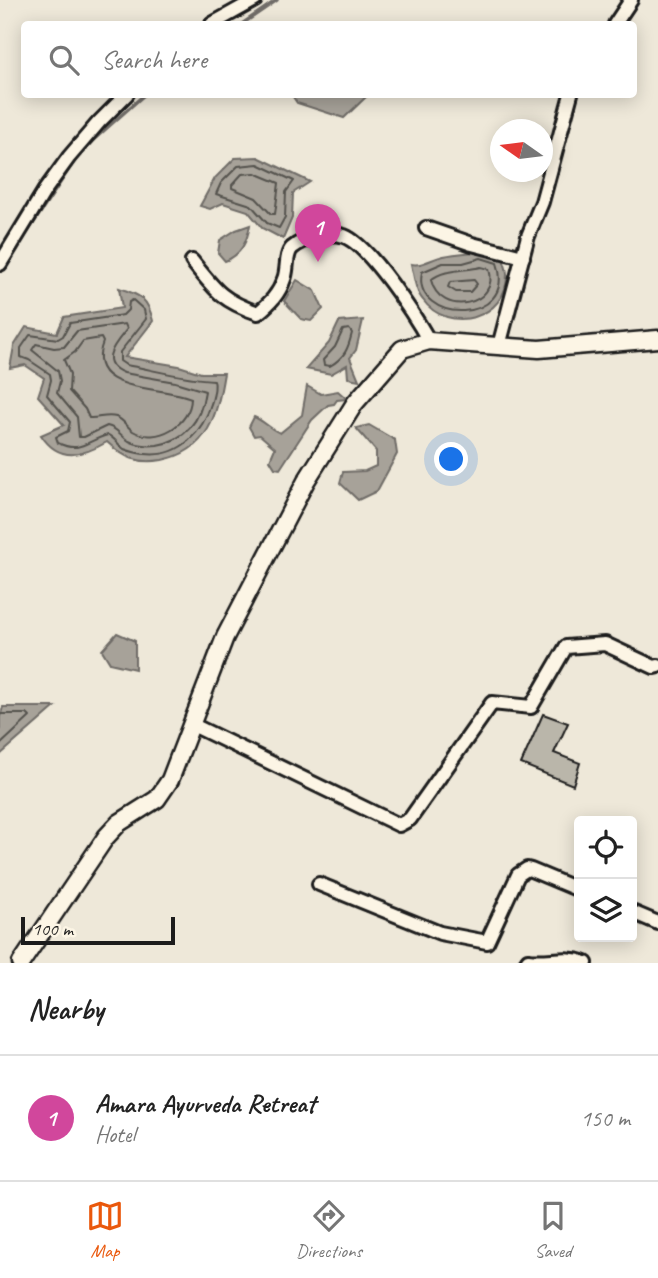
<!DOCTYPE html>
<style>
:root{--surface:#fff;--page:#f6f6f6;--text:#222;--muted:#767676;--line:#e0e0e0;--accent:#ea580c}
body{margin:0;font-family:Caveat,sans-serif;background:var(--page);color:var(--text)}
.controls{position:absolute;right:21px;bottom:21px;display:grid;overflow:hidden;border-radius:7px;box-shadow:0 4px 18px #0003}
.controls button{width:63px;height:63px;display:grid;place-items:center;padding:0;border:0;border-bottom:2px solid var(--line);background:var(--surface);color:var(--text);font:35px sans-serif}
.compass{position:absolute;left:490px;top:119px;width:63px;height:63px;border-radius:50%;background:var(--surface);box-shadow:0 4px 18px #0003;rotate:284deg}
.scale{position:absolute;left:21px;bottom:18px;width:154px;box-sizing:border-box;padding-left:7px;border:4px solid #1c1c1c;border-top:0;font-size:19px;line-height:24px;white-space:nowrap;color:#1c1c1c;-webkit-text-stroke:5px #fcf5e5;paint-order:stroke}
.you{position:absolute;left:452px;top:460px;width:24px;height:24px;margin:-18px;border:5px solid #fff;border-radius:50%;background:#1a73e8;box-shadow:0 0 0 10px #1a73e833}
.badge{display:grid;place-items:center;width:46px;height:46px;border-radius:50%;background:var(--accent);color:#fff;font-size:23px;font-weight:700}
.pin{position:absolute;translate:-50% -58px;filter:drop-shadow(0 2px 4px #0008)}
.pin::after{content:'';position:absolute;top:37px;width:24px;height:21px;background:inherit;clip-path:polygon(0 0,100% 0,50% 100%)}
.list{margin:0;padding:0;list-style:none}
h2{display:flex;justify-content:space-between;align-items:center;height:91px;margin:0;padding:0 28px;font-size:30px}
h2 small{font-size:23px;font-weight:400;color:var(--muted)}
.list li{display:grid;grid-template-columns:46px 1fr auto;gap:21px;align-items:center;box-sizing:border-box;height:126px;padding:0 28px;border-top:2px solid var(--line)}
.list b{display:block;font-size:26px;white-space:nowrap}
.list p{margin:0;font-size:23px;white-space:nowrap;color:var(--muted)}
.list em{font-size:23px;font-style:normal;color:var(--muted)}
.icon{flex:none;width:38px;height:38px;fill:none;stroke:currentColor;stroke-width:2;stroke-linecap:round;stroke-linejoin:round}
.map{position:relative;flex:none;width:658px;height:963px;overflow:hidden}
.search{position:absolute;background:var(--surface);box-shadow:0 4px 18px #0003;left:21px;right:21px;top:21px;height:77px;display:flex;align-items:center;gap:18px;box-sizing:border-box;padding:0 24px;border-radius:7px;color:var(--muted);font-size:26px}
.sheet{height:217px;background:var(--surface)}
nav{display:flex;justify-content:space-around;align-items:center;box-sizing:border-box;height:98px;border-top:2px solid var(--line);background:var(--surface);font-size:19px;color:var(--muted)}
nav a{display:grid;justify-items:center;gap:4px}
nav .on{color:var(--accent)}
.map>svg:first-child{display:block}
.water{fill:#a7a299;stroke:#6f6c67;stroke-width:2}
.lines{fill:none;stroke-linecap:round;stroke-linejoin:round}
.shore{stroke:#54524e;stroke-width:2}
.stream{stroke:#6f6c67;stroke-width:3.5}
.building{fill:#bab6aa;stroke:#1c1c1c;stroke-width:2}
.street-casing{stroke:#1c1c1c;stroke-width:18}
.secondary-casing{stroke:#1c1c1c;stroke-width:21}
.street{stroke:#fcf5e5;stroke-width:12}
.secondary{stroke:#fcf5e5;stroke-width:16}
</style>
<div class="map">
<svg width="658" height="963" viewBox="0 0 658 963">
<rect width="100%" height="100%" fill="#eee8d9"/>
<filter id="ink" filterUnits="userSpaceOnUse"><feTurbulence type="fractalNoise" baseFrequency=".0143" numOctaves="2"/><feDisplacementMap in="SourceGraphic" scale="14" xChannelSelector="R" yChannelSelector="G"/><feConvolveMatrix kernelMatrix="1 2 1 2 8 2 1 2 1" color-interpolation-filters="sRGB"/></filter>
<g filter="url(#ink)">
<g class="water">
<path d="M296,94h72v1l-24,23 -47,-15 -4,-6z"/>
<path d="M258,157l52,25 -17,11 -1,25 -9,21 -21,-11 -14,-17 -25,-8 -13,6 -10,-3 15,-28 20,-20z"/>
<path d="M250,225c-3,17 -9,30 -25,36l-7,-8 2,-13 16,-10z"/>
<path d="M481,250l22,8c1,5 4,11 4,16 1,45 -59,61 -84,26 -8,-9 -9,-24 -12,-36 11,2 18,-4 29,-7 13,-4 28,-3 41,-7z"/>
<path d="M297,280l18,11 8,18 -12,12 -10,-2 -17,-18z"/>
<path d="M119,288c21,7 29,10 34,33l-28,36 54,9 22,7h23c-7,42 -15,78 -62,87 -24,4 -38,-2 -55,-18 -24,14 -48,21 -66,-7l23,-10 -26,-29 6,-18 -19,-13 -15,3 4,-22 12,-19 31,6 7,-16 58,-9z"/>
<path d="M363,320l-7,30 -6,8 9,22 -11,-2 -1,-13 -16,9 -25,-5 23,-26 10,-21z"/>
<path d="M307,386l14,8 17,-3 9,8 -10,1 -3,4 -6,1 -16,15 -32,49 -5,-1 -5,-8 5,-12 -15,-13 -6,1 -5,-9 5,-10c10,4 16,12 26,16l22,-18z"/>
<path d="M369,425l26,15 2,14 -20,37 -19,9 -18,-17 3,-11 22,-1 11,-5v-15l-20,-23z"/>
<path d="M117,633l18,8v28l-25,-6 -8,-13z"/>
<path d="M3,707h52l-55,48v-38z"/>
</g>
<g class="lines">
<g class="shore">
<path d="M258,164l36,17 -8,11 -1,25 -6,11 -12,-5 -16,-18 -35,-11 5,-11 17,-17z"/>
<path d="M255,173l24,10 -4,31h-4l-15,-16 -24,-10v-3l10,-11z"/>
<path d="M481,258l16,5c21,63 -86,62 -75,9l21,-9h20z"/>
<path d="M481,267l8,2c12,36 -49,50 -58,11 12,-11 34,-9 50,-13z"/>
<path d="M474,280l3,4 -7,8h-14l-8,-5 2,-5z"/>
<path d="M133,300l11,10 2,9 -26,33v9l6,4c28,5 60,14 88,15 2,7 0,14 -2,21 -9,31 -31,57 -67,53 -5,0 -16,-3 -21,-5 -6,-4 -9,-11 -16,-14 -21,5 -27,19 -50,8l-2,-6 12,-6 2,-9 -23,-27 4,-15 -1,-6 -21,-14 -8,-3v-9l9,-13 28,4 5,-3 7,-13 53,-8 5,-5 1,-8z"/>
<path d="M125,324l2,5c-12,15 -30,33 -3,44l51,9 30,9c-4,29 -19,49 -48,54 -9,1 -20,0 -28,-4 -9,-5 -11,-13 -22,-15l-23,11h-5l-2,-20 -20,-24 3,-12 -2,-10 -26,-21 4,-6 18,4 10,-1 13,-16z"/>
<path d="M349,329l3,4c-4,16 -7,24 -22,33l-6,-1 -1,-5 12,-13 8,-17z"/>
<path d="M101,338l2,4c-20,52 58,43 88,56 0,26 -34,47 -58,33 -6,-4 -9,-11 -17,-14 -10,-3 -18,2 -27,1l-4,-9 -16,-18 1,-17 -6,-14 11,-8 8,-11z"/>
<path d="M0,714h27l3,3 -30,28"/>
</g>
<g class="stream">
<path d="M242,24l35,-24"/>
<path d="M13,254l68,-103 64,-57"/>
</g>
</g>
<path class="building" d="M543,714l25,9 -14,30 26,10 -7,22 -52,-21z"/>
<g class="lines">
<defs>
<g id="street">
<path d="M212,24l43,-24"/>
<path d="M615,24l16,-24"/>
<path d="M426,228l46,16 51,13"/>
<path d="M192,261c23,29 30,40 66,52 12,-10 21,-19 26,-34 4,-9 1,-24 8,-31 12,-10 37,-17 52,-12 25,9 71,80 85,105"/>
<path d="M0,264l45,-74 24,-33 30,-35 28,-28"/>
<path d="M499,346l29,-110 14,-34 29,-108"/>
<path d="M193,725l206,100 11,-6 82,-116 39,4 35,-60 39,-3 49,23 4,-1"/>
<path d="M319,884l121,49 47,9 31,-67 9,-6 4,1 48,20"/>
<path d="M632,912l26,11"/>
<path d="M526,963l2,-3c21,3 38,-5 58,3"/>
</g>
<path id="secondary" d="M21,963l85,-126 13,-14 38,-24 13,-19 55,-143 81,-156 49,-78 47,-54 27,-8 110,8 119,-10"/>
</defs>
<use href="#street" class="street-casing"/>
<use href="#secondary" class="secondary-casing"/>
<use href="#street" class="street"/>
<use href="#secondary" class="secondary"/>
</g>
</g>
</svg>
<div class="controls">
<button><svg class="icon" aria-label="locate" viewBox="0 0 24 24"><circle cx="12" cy="12" r="6"/><path d="M12 2v4M12 18v4M2 12h4M18 12h4"/></svg></button>
<button><svg class="icon" aria-label="layers" viewBox="0 0 24 24"><path d="M12 4l9 5-9 5-9-5zM3 14l9 5 9-5"/></svg></button>
</div>
<svg class="compass" viewBox="-18 -18 36 36"><path d="M0-13l5 13h-10z" fill="#e53935"/><path d="M0 13l5-13h-10z" fill="#767676"/></svg>
<div class="scale">100 m</div>
<div class="you"></div>
<div class="pin badge" style="left:318px;top:262px;background:#d1479c">1</div>
<div class="search"><svg class="icon" aria-label="search" viewBox="0 0 24 24"><circle cx="10" cy="10" r="6"/><path d="M15 15l6 6"/></svg>Search here</div>
</div>
<section class="sheet">
<h2>Nearby<small></small></h2>
<ul class="list">
<li><span class="badge" style="background:#d1479c">1</span><div><b>Amara Ayurveda Retreat</b><p>Hotel</p></div><em>150 m</em></li>
</ul>
</section>
<nav>
<a class="on"><svg class="icon" aria-label="map" viewBox="0 0 24 24"><path d="M3 6l6-2 6 2 6-2v14l-6 2-6-2-6 2zM9 4v14M15 6v14"/></svg>Map</a>
<a><svg class="icon" aria-label="directions" viewBox="0 0 24 24"><path d="M12 3l9 9-9 9-9-9zM9 14v-3h6M13 9l2 2-2 2"/></svg>Directions</a>
<a><svg class="icon" aria-label="saved" viewBox="0 0 24 24"><path d="M7 4h10v16l-5-4-5 4z"/></svg>Saved</a>
</nav>
